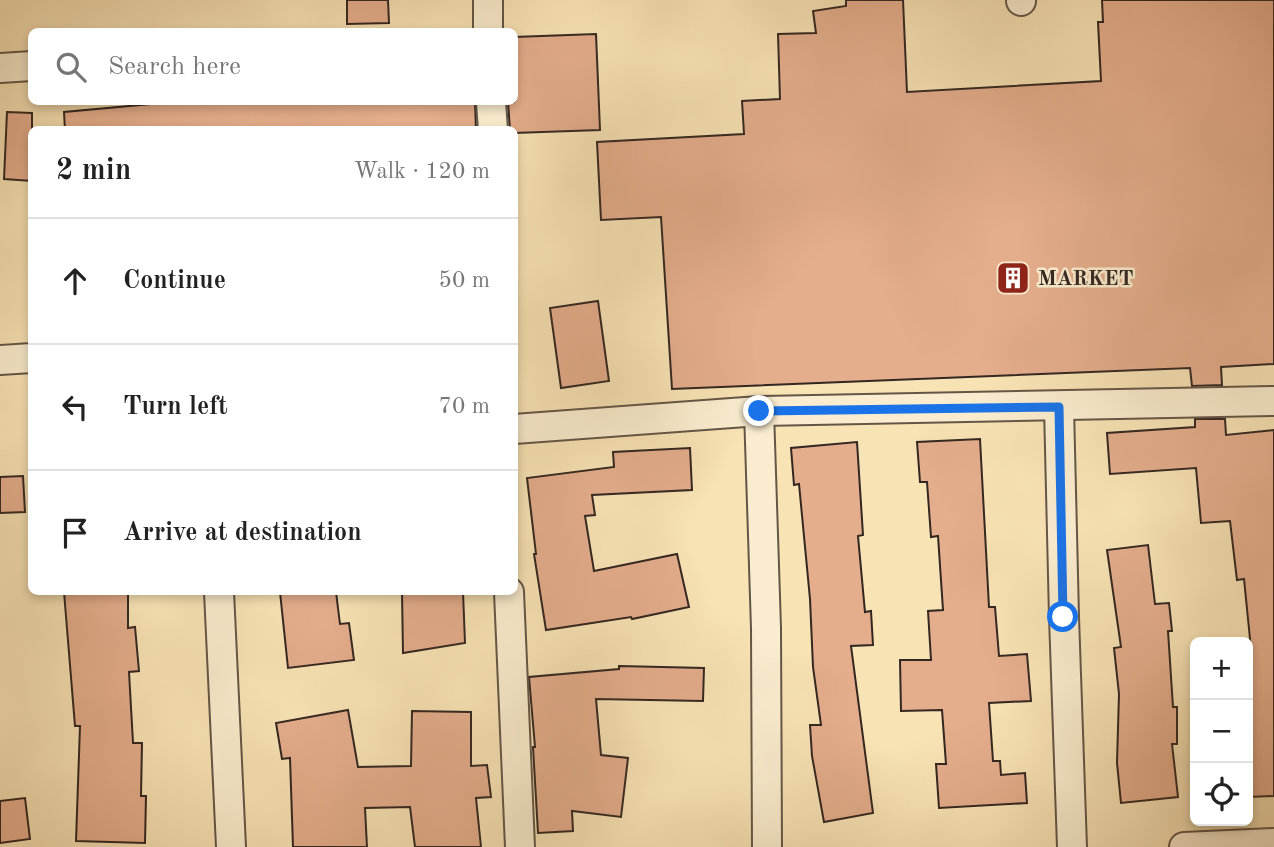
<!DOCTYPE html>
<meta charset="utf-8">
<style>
:root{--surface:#fff;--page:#f2f2f2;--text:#222;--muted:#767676;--line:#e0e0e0}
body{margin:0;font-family:"Old Standard TT",serif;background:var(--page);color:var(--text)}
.controls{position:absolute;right:21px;bottom:21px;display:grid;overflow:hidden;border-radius:10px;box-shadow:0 4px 10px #0003}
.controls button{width:63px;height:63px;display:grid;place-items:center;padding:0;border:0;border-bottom:2px solid var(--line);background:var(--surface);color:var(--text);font:35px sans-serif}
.stop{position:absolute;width:21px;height:21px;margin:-16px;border:5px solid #1a73e8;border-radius:50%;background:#fff}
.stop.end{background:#1a73e8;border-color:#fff;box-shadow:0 2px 7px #0008}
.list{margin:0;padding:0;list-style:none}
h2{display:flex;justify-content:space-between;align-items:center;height:91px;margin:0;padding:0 28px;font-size:30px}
h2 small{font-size:23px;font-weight:400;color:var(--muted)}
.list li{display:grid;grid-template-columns:46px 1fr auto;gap:21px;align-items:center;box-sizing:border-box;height:126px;padding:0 28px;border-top:2px solid var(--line)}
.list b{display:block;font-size:26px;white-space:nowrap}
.list em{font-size:23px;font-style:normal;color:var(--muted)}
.icon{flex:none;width:38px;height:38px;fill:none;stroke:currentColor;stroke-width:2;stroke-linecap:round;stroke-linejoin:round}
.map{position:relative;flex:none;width:1274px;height:847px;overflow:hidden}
.search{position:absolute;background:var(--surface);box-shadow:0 4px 10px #0003;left:28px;top:28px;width:490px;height:77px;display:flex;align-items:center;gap:18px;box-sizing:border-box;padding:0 24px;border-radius:10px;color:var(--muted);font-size:26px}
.panel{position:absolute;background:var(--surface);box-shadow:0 4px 10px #0003;left:28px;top:126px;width:490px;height:469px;border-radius:10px}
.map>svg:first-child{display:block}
.building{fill:#e4ad8c;stroke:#332721;stroke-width:2}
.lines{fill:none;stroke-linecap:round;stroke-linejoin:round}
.minor-casing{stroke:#645646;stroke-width:32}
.minor{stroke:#faedcf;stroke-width:28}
.route{stroke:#1a73e8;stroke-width:9}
.labels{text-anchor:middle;stroke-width:5;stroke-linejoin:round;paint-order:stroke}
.poi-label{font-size:21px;font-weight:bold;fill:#332721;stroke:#faedcf;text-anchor:start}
</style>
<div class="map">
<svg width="1274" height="847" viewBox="0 0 1274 847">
<rect width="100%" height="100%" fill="#f8e3b5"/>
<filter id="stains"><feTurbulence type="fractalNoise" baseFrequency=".00286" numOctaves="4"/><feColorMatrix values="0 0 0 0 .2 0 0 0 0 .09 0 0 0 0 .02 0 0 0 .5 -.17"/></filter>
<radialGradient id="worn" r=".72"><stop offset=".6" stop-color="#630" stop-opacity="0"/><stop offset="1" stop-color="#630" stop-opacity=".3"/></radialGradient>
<g class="building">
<path d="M347,0h41l1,23 -42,1z"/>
<path d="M846,0h57l4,92 194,-11 -3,-59h5l-1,-22h172v364l-53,3 1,18 -30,1 -2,-18 -518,21 -11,-172 -60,3 -4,-78 147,-8 -2,-33 38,-2 -2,-65 38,-1 -3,-22 33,-5z"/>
<path d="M596,34l4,96 -86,3v-3h-4l-2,-28h6v-65z"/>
<path d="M173,102h302l1,28h-411l-1,-18z"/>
<path d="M7,112l25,1v68l-28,-2z"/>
<path d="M598,301l11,80 -48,7 -11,-80z"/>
<path d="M1195,419h30l1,16 48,-5v366l-26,1v-147l3,-1 -7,-70 -7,1 -7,-59 -29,2 -5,-55 -86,6 -3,-41 88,-6z"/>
<path d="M980,439l9,168h6l4,49 28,-2 4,47 -42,2 4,58h7l1,14 24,-2 2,30 -88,5 -3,-44h10l-4,-54 -41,1 -1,-51h31l-3,-49 15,-1 -5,-74 -7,1 -4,-55h-7l-3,-40z"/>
<path d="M857,442l6,93 -5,1 7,76 6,-1 2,34 -22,1 22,167 -49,9 -12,-66 -2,-31h11l-8,-58 -3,-68 -11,-115 -5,1 -3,-37z"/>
<path d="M690,448l2,42 -100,5 3,20 -10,1 9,55 83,-17 12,53 -57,12 -1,-2 -85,13 -12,-76h2l-9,-76 87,-11 -1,-15z"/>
<path d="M23,476l2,36 -25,1v-36z"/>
<path d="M1148,545l7,59 14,-1 3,28h-4l5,76h4v37h-5l6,53 -57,6 -4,-40 2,-69 -5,-46 7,-1 -14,-97z"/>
<path d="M64,592h64v36l7,-1 4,44 -10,1 4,71h9l-1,53h5l-1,47 -69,-2 4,-115h-5z"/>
<path d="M280,592h56l4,32 9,-1 5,37 -66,8z"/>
<path d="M402,592h61l2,51 -62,10z"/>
<path d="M619,666l85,2 -1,33 -107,-2 5,56 27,3 -7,59 -49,-6 1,20 -35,2 -5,-86h2l-6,-70 90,-8z"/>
<path d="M348,710l10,57 53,-1 1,-55 59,1v54l16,-1 4,32 -15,1 5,49h-66l-5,-40 -45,1 2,39h-74l-3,-89 -8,1 -6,-36z"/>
<path d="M25,798l5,41 -30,4v-42z"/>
</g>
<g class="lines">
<defs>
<g id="minor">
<path d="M488,0v32"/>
<path d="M1021,0v1"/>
<path d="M0,68l32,-2"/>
<path d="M491,102l2,28"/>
<path d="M0,360l32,-2"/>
<path d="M1059,407l5,210 8,230"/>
<path d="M759,411l7,217 1,219"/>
<path d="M514,429l245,-18 515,-10"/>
<path d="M219,592l12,255"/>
<path d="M509,592l11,255"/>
<path d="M1184,847l90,-4"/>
</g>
</defs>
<use href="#minor" class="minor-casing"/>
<use href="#minor" class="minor"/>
</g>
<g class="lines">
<path class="route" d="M759,411l300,-4 4,210"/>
</g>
<defs>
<symbol id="building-square" viewBox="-11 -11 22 22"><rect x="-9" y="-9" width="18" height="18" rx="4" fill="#8f2418" stroke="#faedcf"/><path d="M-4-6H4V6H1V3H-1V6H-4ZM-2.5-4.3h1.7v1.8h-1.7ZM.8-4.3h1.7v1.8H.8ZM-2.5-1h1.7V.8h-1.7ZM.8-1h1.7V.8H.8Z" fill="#fff"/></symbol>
</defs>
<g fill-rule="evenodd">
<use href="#building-square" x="994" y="259" width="38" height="38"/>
</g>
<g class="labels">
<g class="poi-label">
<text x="1038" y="285">MARKET</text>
</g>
</g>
<rect width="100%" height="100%" filter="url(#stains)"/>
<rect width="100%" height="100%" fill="url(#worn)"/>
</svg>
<div class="controls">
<button>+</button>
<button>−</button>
<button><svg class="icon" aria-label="locate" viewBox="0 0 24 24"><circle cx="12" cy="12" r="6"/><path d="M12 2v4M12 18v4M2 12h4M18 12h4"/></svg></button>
</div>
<div class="stop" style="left:1063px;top:617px"></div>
<div class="stop end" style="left:759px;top:411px"></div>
<div class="search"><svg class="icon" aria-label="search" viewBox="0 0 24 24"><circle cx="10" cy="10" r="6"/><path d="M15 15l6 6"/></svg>Search here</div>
<section class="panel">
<h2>2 min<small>Walk · 120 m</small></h2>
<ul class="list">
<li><svg class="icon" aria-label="ahead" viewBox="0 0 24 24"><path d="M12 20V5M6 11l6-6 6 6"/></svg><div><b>Continue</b></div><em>50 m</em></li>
<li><svg class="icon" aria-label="left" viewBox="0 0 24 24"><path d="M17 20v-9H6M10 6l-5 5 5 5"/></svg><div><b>Turn left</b></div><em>70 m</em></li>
<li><svg class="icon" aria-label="arrive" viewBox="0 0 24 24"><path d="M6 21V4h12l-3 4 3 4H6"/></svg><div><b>Arrive at destination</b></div></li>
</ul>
</section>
</div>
